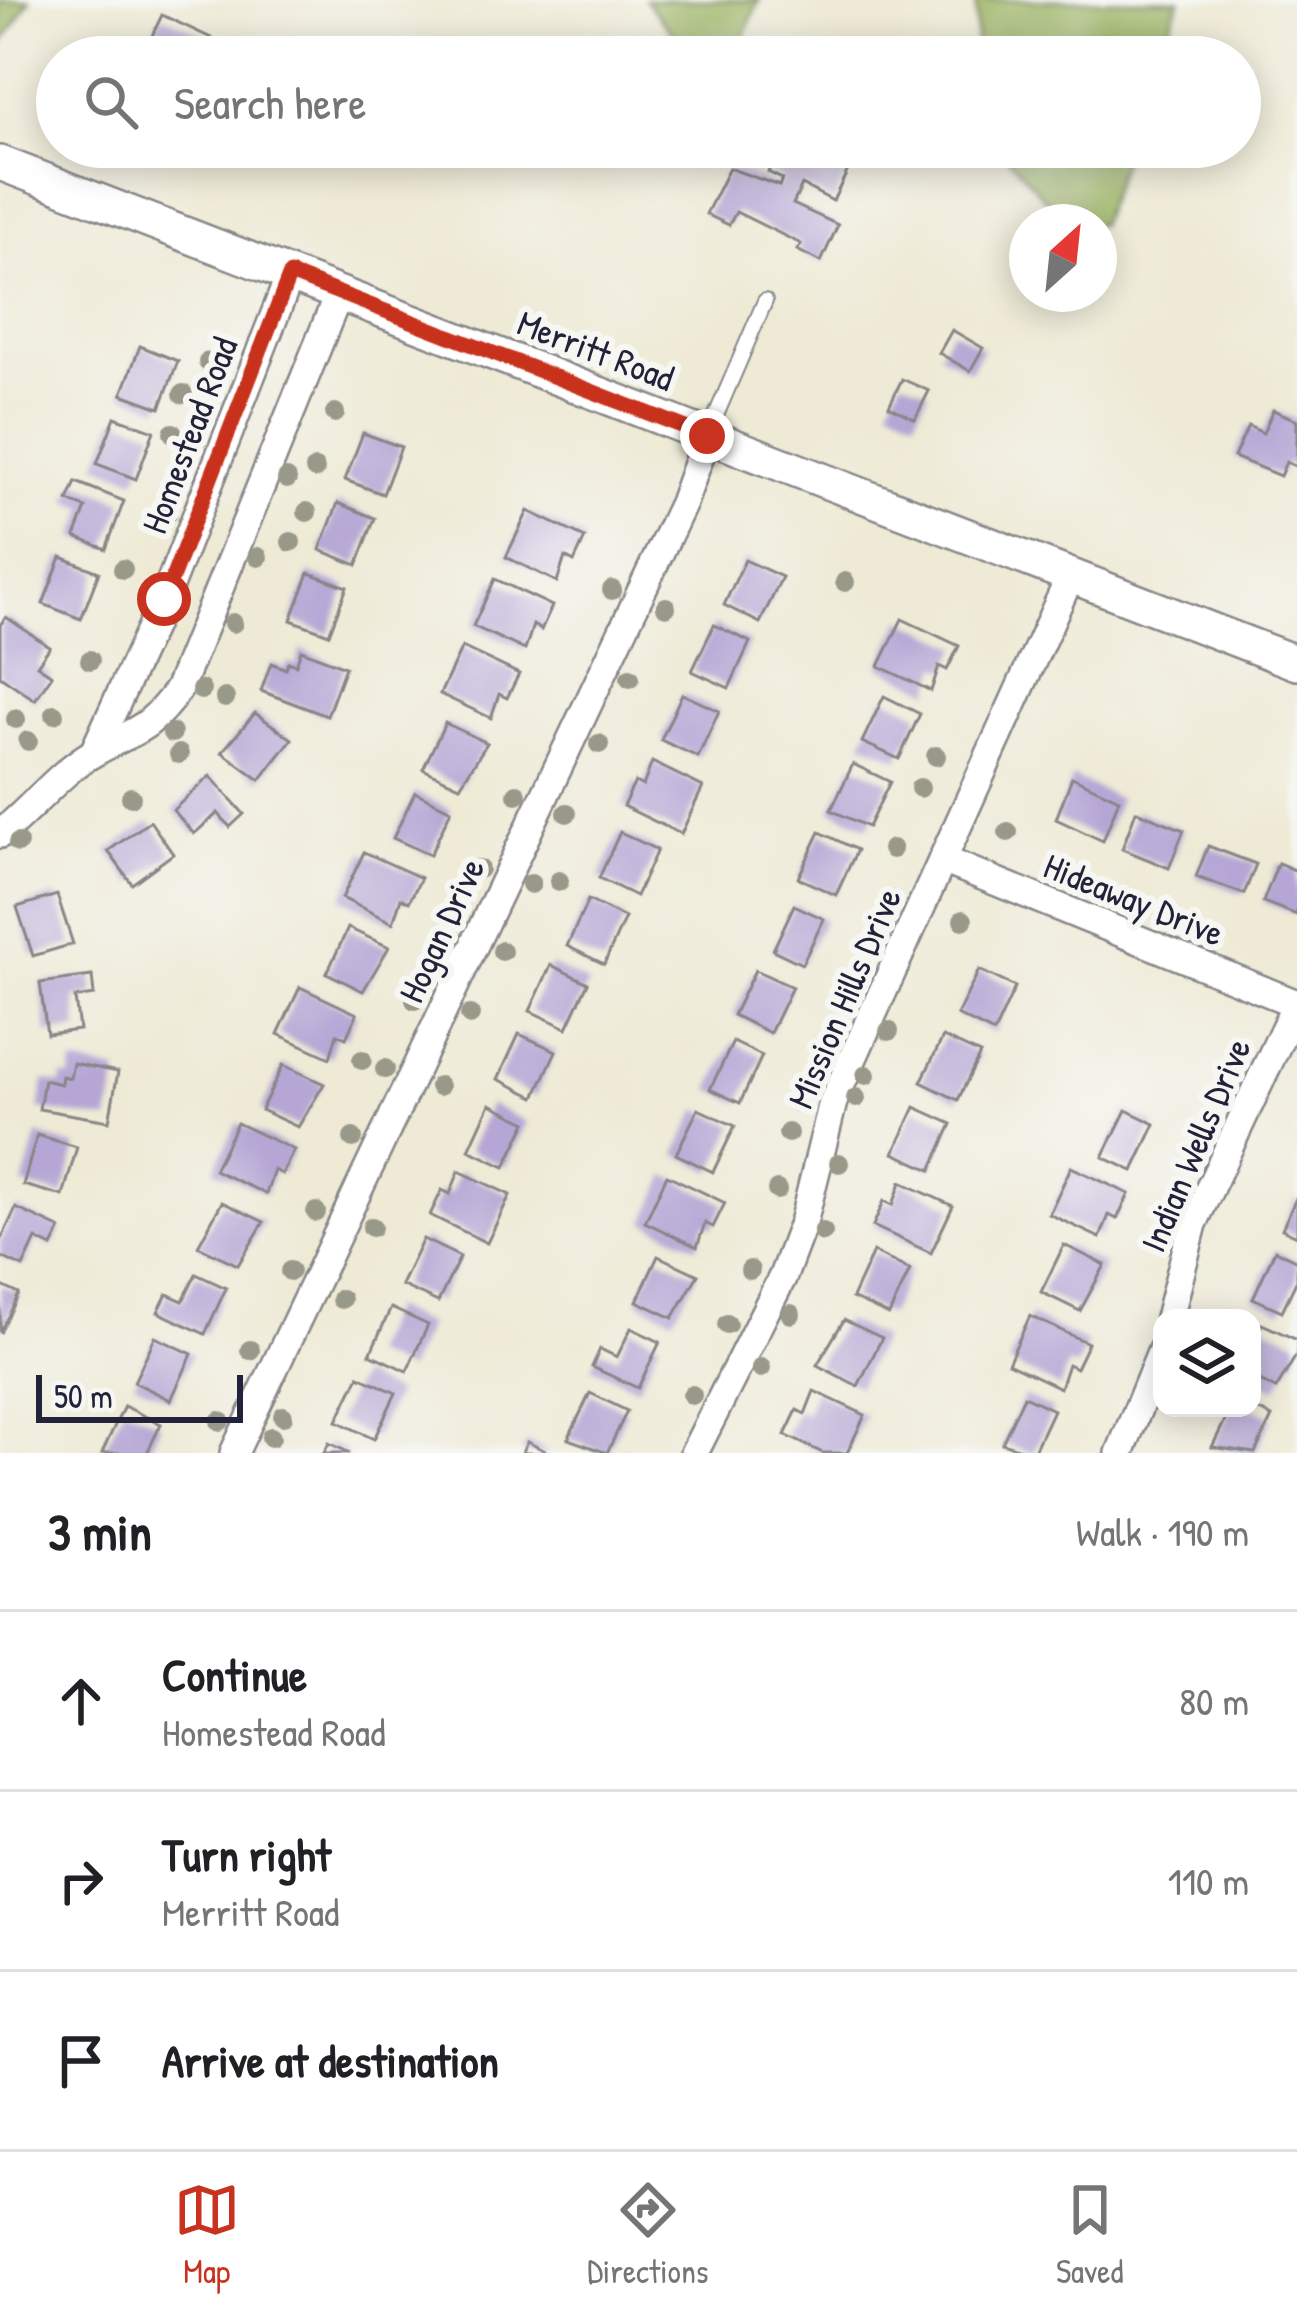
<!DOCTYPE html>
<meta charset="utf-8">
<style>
:root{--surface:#fff;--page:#f2f2f2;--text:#202124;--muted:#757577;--line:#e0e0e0;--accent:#c8321e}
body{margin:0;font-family:"Patrick Hand",sans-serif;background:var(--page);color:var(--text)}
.controls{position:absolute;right:36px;bottom:36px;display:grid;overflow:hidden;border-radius:24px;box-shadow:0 6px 30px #0003}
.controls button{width:108px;height:108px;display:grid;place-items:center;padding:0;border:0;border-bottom:3px solid var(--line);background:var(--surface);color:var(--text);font:60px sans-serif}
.compass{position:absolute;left:1009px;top:204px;width:108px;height:108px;border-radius:50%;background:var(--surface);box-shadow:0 6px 30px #0003;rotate:27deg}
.scale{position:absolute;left:36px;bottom:30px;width:207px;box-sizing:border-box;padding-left:12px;border:6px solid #22223b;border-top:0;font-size:33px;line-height:42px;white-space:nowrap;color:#22223b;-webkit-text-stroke:9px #f6f6f2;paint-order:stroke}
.stop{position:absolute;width:36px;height:36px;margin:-27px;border:9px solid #c8321e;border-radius:50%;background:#fff}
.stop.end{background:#c8321e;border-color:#fff;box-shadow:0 3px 12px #0008}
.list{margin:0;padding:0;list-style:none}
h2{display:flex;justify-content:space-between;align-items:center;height:156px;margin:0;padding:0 48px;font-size:51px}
h2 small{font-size:39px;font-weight:400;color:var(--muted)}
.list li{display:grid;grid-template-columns:78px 1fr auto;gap:36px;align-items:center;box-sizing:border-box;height:180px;padding:0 48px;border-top:3px solid var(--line)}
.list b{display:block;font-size:45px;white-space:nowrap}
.list p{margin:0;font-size:39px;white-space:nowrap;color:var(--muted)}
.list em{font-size:39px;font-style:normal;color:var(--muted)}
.icon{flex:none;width:66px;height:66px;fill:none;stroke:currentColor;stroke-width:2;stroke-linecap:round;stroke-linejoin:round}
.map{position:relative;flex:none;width:1297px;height:1453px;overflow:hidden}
.search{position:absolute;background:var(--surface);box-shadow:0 6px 30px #0003;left:36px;right:36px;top:36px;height:132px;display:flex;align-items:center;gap:30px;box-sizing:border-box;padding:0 42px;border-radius:66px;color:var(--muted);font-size:45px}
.sheet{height:696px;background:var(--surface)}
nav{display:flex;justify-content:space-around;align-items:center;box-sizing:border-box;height:168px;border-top:3px solid var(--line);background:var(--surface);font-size:33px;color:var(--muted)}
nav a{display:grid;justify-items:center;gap:6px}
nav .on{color:var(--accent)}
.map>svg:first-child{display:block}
.forest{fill:#9db566;stroke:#606c50;stroke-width:3}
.building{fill:#b5a6d5}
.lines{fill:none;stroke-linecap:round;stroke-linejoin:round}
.service-casing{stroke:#888688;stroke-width:18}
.minor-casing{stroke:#888688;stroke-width:32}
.tertiary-casing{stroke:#888688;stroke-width:38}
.service{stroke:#fff;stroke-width:14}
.minor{stroke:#fff;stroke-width:27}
.tertiary{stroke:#fff;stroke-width:33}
.tree{fill:#99998a}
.route{stroke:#c8321e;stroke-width:15}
.labels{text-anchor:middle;stroke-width:12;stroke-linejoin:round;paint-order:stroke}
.street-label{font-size:36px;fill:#22223b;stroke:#f6f6f2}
</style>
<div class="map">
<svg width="1297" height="1453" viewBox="0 0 1297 1453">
<rect width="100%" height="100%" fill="#f6f6f2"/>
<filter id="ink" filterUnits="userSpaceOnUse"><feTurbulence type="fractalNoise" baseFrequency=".00833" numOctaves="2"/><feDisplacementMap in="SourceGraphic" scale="24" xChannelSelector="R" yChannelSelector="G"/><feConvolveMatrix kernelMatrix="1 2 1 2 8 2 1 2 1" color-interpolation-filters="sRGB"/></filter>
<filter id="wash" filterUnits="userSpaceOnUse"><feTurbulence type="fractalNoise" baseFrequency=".004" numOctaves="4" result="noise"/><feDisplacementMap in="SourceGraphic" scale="48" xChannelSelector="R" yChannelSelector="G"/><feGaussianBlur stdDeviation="2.7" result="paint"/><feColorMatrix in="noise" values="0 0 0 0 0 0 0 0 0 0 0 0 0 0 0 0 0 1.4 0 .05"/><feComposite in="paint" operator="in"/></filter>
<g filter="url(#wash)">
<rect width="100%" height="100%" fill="#eeead5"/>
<g class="forest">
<path d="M0,0h30l-30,47z"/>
<path d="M645,0h114l-23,57h-43z"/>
<path d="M976,0h204l-21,57h-183z"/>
<path d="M999,147h128l-28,78 -34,-3z"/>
</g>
<g id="blocks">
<g class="building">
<path d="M162,15l49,23 -9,19h-31l-24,-11z"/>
<path d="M780,147h79l-26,54 -31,-16 -9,19 45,21 -17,37 -24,-12 4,-6 -65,-32 -7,13 -23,-11 23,-46 50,18 3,-7 -14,-7z"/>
<path d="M952,330l31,18 -13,23 -31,-18z"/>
<path d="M140,346l38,15 -18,47 -38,-14z"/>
<path d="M902,379l27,12 -14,28 -26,-13z"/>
<path d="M1273,410l24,10v47l-11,-5 -6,14 -46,-19 14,-31 15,7z"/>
<path d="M115,417l39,14 -18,48 -39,-15z"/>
<path d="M363,433l38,14 -18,47 -38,-14z"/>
<path d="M76,482l48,19 -18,48 -31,-12 11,-29 -18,-7z"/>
<path d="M338,503l37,15 -18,47 -37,-15z"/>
<path d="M528,511l57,27 -11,24 -9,-5 -8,25 -51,-25z"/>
<path d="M61,557l38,15 -18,47 -38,-15z"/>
<path d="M745,560l37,17 -22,46 -36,-18z"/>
<path d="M309,573l38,14 -18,47 -38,-14z"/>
<path d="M495,579l57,27 -11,24 -8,-5 -8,25 -52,-24z"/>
<path d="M6,617l44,30 -13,18 15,10 -17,25 -35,-24v-51z"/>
<path d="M902,619l57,27 -12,24 -8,-4 -8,25 -52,-25z"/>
<path d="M714,625l36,17 -21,46 -37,-17z"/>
<path d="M462,647l57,27 -12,24 -8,-4 -8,24 -51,-24z"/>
<path d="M301,650l44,17 -18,49 -66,-25 10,-28 15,6 2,-7 8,3z"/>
<path d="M682,694l37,17 -21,46 -37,-17z"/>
<path d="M884,696l36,18 -21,45 -37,-17z"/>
<path d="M255,713l37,26 -32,41 -38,-28z"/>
<path d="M445,723l42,20 -27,43 -37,-17z"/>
<path d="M652,762l51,25 -22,47 -58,-28 12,-24 8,4z"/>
<path d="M853,764l37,18 -22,45 -37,-17z"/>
<path d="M210,776l34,38 -14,13 -12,-14 -24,21 -21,-24z"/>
<path d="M1072,777l47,22 -16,42 -47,-22z"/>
<path d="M415,792l36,18 -21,45 -37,-17z"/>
<path d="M1136,811l48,19 -15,38 -47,-19z"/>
<path d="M150,821l23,33 -41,30 -24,-33z"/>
<path d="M620,832l37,18 -21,46 -37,-18z"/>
<path d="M820,832l37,18 -21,45 -38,-17z"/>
<path d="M1208,846l48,18 -12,30 -48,-17z"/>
<path d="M364,852l57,26 -12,24 -8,-4 -8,25 -51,-25z"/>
<path d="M1278,863l19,8v44l-34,-13z"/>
<path d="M57,895l16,49 -40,12 -16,-49z"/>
<path d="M588,900l37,18 -21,46 -37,-18z"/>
<path d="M794,905l30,14 -22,45 -29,-14z"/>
<path d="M348,928l41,19 -26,44 -36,-18z"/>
<path d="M551,965l37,18 -21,45 -37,-17z"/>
<path d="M755,970l37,17 -22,46 -37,-18z"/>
<path d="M979,970l36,17 -21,46 -37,-18z"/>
<path d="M92,976l2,19 -19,3 4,32 -32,4 -7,-51z"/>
<path d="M300,987l57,27 -11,24 -9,-4 -7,24 -52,-24z"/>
<path d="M519,1034l37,17 -21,46 -37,-18z"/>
<path d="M943,1037l37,17 -22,46 -37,-18z"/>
<path d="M733,1042l29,14 -22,47 -30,-14z"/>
<path d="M73,1063l45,9 -9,49 -70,-12 5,-29 17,4 1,-8 8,2z"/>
<path d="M283,1065l41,19 -26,43 -37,-17z"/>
<path d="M490,1104l37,18 -22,45 -36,-17z"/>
<path d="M915,1107l37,17 -21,46 -37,-17z"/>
<path d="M698,1109l37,17 -22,46 -37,-18z"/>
<path d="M1126,1110l29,14 -22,47 -30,-14z"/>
<path d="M237,1123l57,27 -12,24 -8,-4 -8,24 -52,-24z"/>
<path d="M37,1135l40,12 -14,49 -40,-11z"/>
<path d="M1071,1167l58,27 -12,25 -8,-4 -9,23 -51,-24z"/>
<path d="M459,1171l51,24 -23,48 -57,-28 12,-25 8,4z"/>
<path d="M667,1175l58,28 -12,24 -8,-4 -8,24 -52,-25z"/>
<path d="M901,1182l52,24 -22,47 -58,-27 11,-25 9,4z"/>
<path d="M1297,1196v40l-15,-7z"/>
<path d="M222,1202l42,20 -26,43 -40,-19z"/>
<path d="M16,1208l45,21 -9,18 -16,-8 -13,28 -23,-11v-14z"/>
<path d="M423,1239l37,18 -22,45 -37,-17z"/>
<path d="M1064,1245l41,20 -25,46 -39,-19z"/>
<path d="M1275,1250l22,11v19l-15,31 -29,-13z"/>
<path d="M873,1252l37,18 -21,45 -37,-17z"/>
<path d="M658,1256l40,19 -25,43 -36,-17z"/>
<path d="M196,1274l30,14 -21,46 -47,-22 9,-18 16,7z"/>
<path d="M0,1285l19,9 -19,39z"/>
<path d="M391,1308l37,17 -21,46 -37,-17z"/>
<path d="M1030,1316l58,27 -12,25 -8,-4 -8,24 -52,-25z"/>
<path d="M844,1320l38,18 -24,48 -41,-21z"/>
<path d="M1262,1324l35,16v14l-21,35 -24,-12v-33z"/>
<path d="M631,1328l29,14 -22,46 -46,-21 8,-18 17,8z"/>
<path d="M155,1337l37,17 -21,46 -37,-18z"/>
<path d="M359,1376l37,17 -22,46 -37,-18z"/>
<path d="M814,1391l51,24 -18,38h-24l-38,-18 12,-25 8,4z"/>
<path d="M590,1393l37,18 -20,42 -39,-14z"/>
<path d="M1024,1396l29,14 -20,43 -31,-10z"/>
<path d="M124,1406l37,18 -14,29h-45z"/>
<path d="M1231,1408h22l19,9 -17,36 -43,-6z"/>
<path d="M527,1442l23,11h-28z"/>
<path d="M329,1443l21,10h-26z"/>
</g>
</g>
</g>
<g filter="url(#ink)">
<use href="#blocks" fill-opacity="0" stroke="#888688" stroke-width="3"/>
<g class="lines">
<defs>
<path id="service" d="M708,434l57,-133"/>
<g id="minor">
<path d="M94,752l70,-153 127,-326"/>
<path d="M0,834c31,-24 60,-63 95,-82 42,-24 51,-19 83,-62l162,-399"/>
<path d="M943,860l354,144"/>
<path d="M1169,1318l24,-94 103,-220"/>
<path d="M234,1453l449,-950 24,-67"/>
<path d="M694,1453l89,-177 20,-53 30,-121 238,-527"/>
<path d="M1120,1453l42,-103"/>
</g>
<path id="tertiary" d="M0,163l1297,500"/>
</defs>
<use href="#service" class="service-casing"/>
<use href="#minor" class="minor-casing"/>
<use href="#tertiary" class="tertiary-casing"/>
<use href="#service" class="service"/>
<use href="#minor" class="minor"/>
<use href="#tertiary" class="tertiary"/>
</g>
<g class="tree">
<circle cx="208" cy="362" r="10"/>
<circle cx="183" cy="394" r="10"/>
<circle cx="335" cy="413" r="10"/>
<circle cx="173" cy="433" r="10"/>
<circle cx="197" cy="439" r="10"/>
<circle cx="315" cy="469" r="10"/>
<circle cx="287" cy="479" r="10"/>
<circle cx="307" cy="512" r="10"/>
<circle cx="167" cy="514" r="10"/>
<circle cx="291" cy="542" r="10"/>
<circle cx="258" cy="557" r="10"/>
<circle cx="123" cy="569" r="10"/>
<circle cx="845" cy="582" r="10"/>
<circle cx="612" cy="590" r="10"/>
<circle cx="666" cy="607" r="10"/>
<circle cx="233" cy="623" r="10"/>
<circle cx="90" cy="660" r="10"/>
<circle cx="630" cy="678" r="10"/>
<circle cx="201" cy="690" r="10"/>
<circle cx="225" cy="698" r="10"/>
<circle cx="54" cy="714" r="10"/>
<circle cx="16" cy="719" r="10"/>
<circle cx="172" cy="733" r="10"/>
<circle cx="28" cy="741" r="10"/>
<circle cx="599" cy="744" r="10"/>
<circle cx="179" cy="754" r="10"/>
<circle cx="936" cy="756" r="10"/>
<circle cx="920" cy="788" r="10"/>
<circle cx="517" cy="794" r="10"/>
<circle cx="131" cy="797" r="10"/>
<circle cx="567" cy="813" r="10"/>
<circle cx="1008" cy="832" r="10"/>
<circle cx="18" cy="843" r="10"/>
<circle cx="892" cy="849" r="10"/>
<circle cx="479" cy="869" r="10"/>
<circle cx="559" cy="881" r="10"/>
<circle cx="531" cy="884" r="10"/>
<circle cx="890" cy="900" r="10"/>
<circle cx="963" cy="920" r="10"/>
<circle cx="453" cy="938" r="10"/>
<circle cx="502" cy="951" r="10"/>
<circle cx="852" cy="982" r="10"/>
<circle cx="415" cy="1000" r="10"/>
<circle cx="470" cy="1015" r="10"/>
<circle cx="889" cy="1031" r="10"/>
<circle cx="822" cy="1048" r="10"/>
<circle cx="362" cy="1060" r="10"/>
<circle cx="385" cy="1069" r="10"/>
<circle cx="866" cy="1075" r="10"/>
<circle cx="439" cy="1086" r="10"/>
<circle cx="856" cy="1098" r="10"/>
<circle cx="797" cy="1102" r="10"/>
<circle cx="788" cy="1133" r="10"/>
<circle cx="353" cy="1138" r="10"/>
<circle cx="839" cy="1163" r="10"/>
<circle cx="777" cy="1190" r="10"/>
<circle cx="316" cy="1212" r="10"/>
<circle cx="372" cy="1227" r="10"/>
<circle cx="823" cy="1232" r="10"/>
<circle cx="750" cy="1270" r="10"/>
<circle cx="290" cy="1271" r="10"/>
<circle cx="341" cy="1299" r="10"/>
<circle cx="791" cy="1314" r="10"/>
<circle cx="727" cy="1324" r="10"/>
<circle cx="250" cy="1350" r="10"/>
<circle cx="761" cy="1368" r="10"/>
<circle cx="692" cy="1395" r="10"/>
<circle cx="283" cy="1416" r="10"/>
<circle cx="220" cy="1421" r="10"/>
<circle cx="271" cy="1437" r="10"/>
</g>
</g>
<g class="lines" filter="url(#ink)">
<path class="route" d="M164,599l126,-325 417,162"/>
</g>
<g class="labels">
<g class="street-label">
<text transform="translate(596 350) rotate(21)" y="13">Merritt Road</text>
<text transform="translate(189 435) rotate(-69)" y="13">Homestead Road</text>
<text transform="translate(1134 899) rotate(22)" y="13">Hideaway Drive</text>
<text transform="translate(441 930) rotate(-65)" y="13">Hogan Drive</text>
<text transform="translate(844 998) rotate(-67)" y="13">Mission Hills Drive</text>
<text transform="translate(1195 1145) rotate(-67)" y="13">Indian Wells Drive</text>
</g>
</g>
</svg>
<div class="controls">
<button><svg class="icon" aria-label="layers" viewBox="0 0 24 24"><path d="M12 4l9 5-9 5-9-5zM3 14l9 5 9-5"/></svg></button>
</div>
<svg class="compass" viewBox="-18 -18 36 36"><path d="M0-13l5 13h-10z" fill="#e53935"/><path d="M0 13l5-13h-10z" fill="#757577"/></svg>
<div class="scale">50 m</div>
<div class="stop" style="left:164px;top:599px"></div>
<div class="stop end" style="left:707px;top:436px"></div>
<div class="search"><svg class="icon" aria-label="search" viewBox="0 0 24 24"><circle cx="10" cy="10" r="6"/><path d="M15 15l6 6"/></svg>Search here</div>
</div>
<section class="sheet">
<h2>3 min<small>Walk · 190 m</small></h2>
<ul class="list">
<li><svg class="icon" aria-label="ahead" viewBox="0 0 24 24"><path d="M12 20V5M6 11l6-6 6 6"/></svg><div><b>Continue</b><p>Homestead Road</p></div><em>80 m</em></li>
<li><svg class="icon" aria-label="right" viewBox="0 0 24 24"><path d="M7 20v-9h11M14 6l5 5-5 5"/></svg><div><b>Turn right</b><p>Merritt Road</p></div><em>110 m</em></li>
<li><svg class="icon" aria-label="arrive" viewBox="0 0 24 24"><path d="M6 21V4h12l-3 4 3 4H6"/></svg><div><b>Arrive at destination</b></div></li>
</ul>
</section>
<nav>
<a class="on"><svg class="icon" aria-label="map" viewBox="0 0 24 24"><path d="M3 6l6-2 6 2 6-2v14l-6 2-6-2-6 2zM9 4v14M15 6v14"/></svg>Map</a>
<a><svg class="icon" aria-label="directions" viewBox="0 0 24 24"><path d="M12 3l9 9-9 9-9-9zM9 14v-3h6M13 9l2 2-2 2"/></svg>Directions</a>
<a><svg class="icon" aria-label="saved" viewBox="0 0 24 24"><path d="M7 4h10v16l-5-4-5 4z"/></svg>Saved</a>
</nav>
